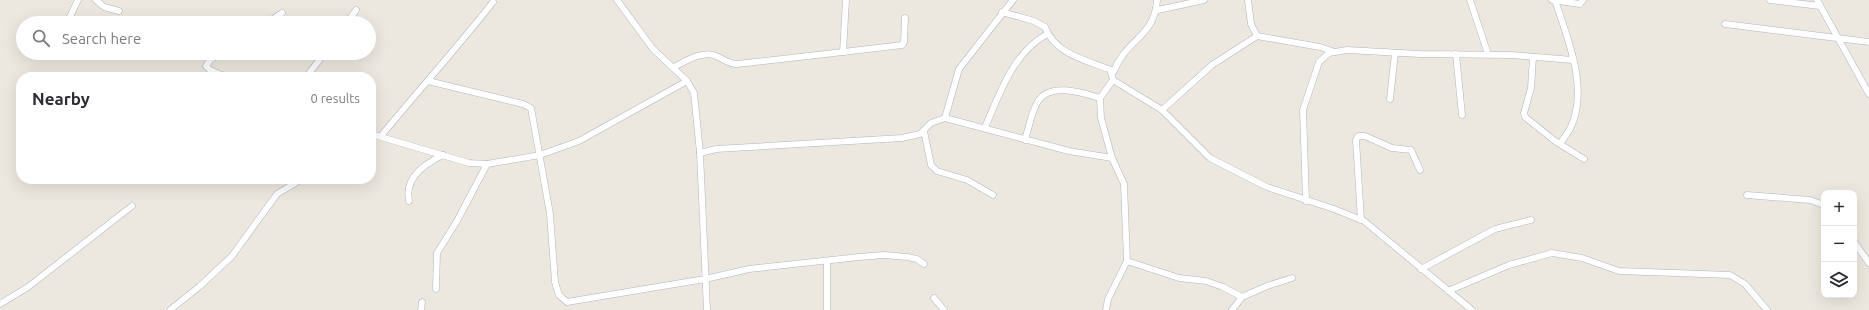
<!DOCTYPE html>
<meta charset="utf-8">
<style>
:root{--surface:#fff;--page:#f2f2f3;--text:#2b2b33;--muted:#7c7c81;--line:#e1e1e2}
body{margin:0;font-family:Ubuntu,sans-serif;background:var(--page);color:var(--text)}
.controls{position:absolute;right:12px;bottom:12px;display:grid;overflow:hidden;border-radius:8px;box-shadow:0 4px 16px #0002}
.controls button{width:36px;height:36px;display:grid;place-items:center;padding:0;border:0;border-bottom:1px solid var(--line);background:var(--surface);color:var(--text);font:20px sans-serif}
.list{margin:0;padding:0;list-style:none}
h2{display:flex;justify-content:space-between;align-items:center;height:52px;margin:0;padding:0 16px;font-size:17px}
h2 small{font-size:13px;font-weight:400;color:var(--muted)}
.icon{flex:none;width:22px;height:22px;fill:none;stroke:currentColor;stroke-width:2;stroke-linecap:round;stroke-linejoin:round}
.map{position:relative;flex:none;width:1869px;height:310px;overflow:hidden}
.search{position:absolute;background:var(--surface);box-shadow:0 4px 16px #0002;left:16px;top:16px;width:360px;height:44px;display:flex;align-items:center;gap:10px;box-sizing:border-box;padding:0 14px;border-radius:22px;color:var(--muted);font-size:15px}
.panel{position:absolute;background:var(--surface);box-shadow:0 4px 16px #0002;left:16px;top:72px;width:360px;height:112px;border-radius:16px}
.map>svg:first-child{display:block}
.lines{fill:none;stroke-linecap:round;stroke-linejoin:round}
.minor-casing{stroke:#b2b3bf;stroke-width:7}
.minor{stroke:#fff;stroke-width:6}
</style>
<div class="map">
<svg width="1869" height="310" viewBox="0 0 1869 310">
<rect width="100%" height="100%" fill="#ede8df"/>
<g class="lines">
<defs>
<g id="minor">
<path d="M96,0l8,7 15,4"/>
<path d="M617,0l36,49 34,32 7,12 6,60 7,157"/>
<path d="M846,0l-3,52 59,-7 2,-3 1,-24"/>
<path d="M1248,0l3,24 6,12 63,11 12,4"/>
<path d="M1470,0l18,54"/>
<path d="M1552,0l28,4 3,-4"/>
<path d="M1555,0c12,38 35,89 15,129 -3,5 -7,10 -10,15"/>
<path d="M1770,0l50,6"/>
<path d="M1817,0l52,94"/>
<path d="M1158,10l46,-10"/>
<path d="M1002,12l32,9 11,6c10,28 44,34 69,44"/>
<path d="M67,23l11,-23"/>
<path d="M267,23l15,-10"/>
<path d="M347,23l9,-13"/>
<path d="M1725,24l144,18"/>
<path d="M221,53l-11,7 -4,6 4,4 16,7"/>
<path d="M1456,54l6,61"/>
<path d="M1533,57l-2,31 -7,25 1,4 30,24 29,18"/>
<path d="M674,67c12,-6 29,-17 42,-11 8,3 12,8 21,8l106,-12"/>
<path d="M306,77l19,-24"/>
<path d="M1113,80l49,30 48,48 57,29 67,22 30,12 108,89"/>
<path d="M428,81l95,23 8,4 19,106 5,68 4,13 8,7 138,-23 44,-10 110,-12 25,-2 23,2 10,2 7,5"/>
<path d="M1390,99l5,-46"/>
<path d="M1162,110l50,-45 45,-29"/>
<path d="M945,118l124,33 43,7"/>
<path d="M985,127c16,-35 27,-73 62,-93"/>
<path d="M924,131l7,34 6,6 30,9 26,15"/>
<path d="M371,134l98,29 18,1 53,-9 39,-14 108,-60"/>
<path d="M381,136c37,-45 76,-88 112,-134"/>
<path d="M1025,140c4,-13 6,-27 13,-39 13,-19 45,-8 62,-3"/>
<path d="M700,153l16,-4 186,-11 18,-4 11,-11 14,-5 14,-49 54,-69"/>
<path d="M1747,195l63,5 14,5"/>
<path d="M409,201c-5,-23 15,-37 34,-46"/>
<path d="M1306,201l-3,-91 16,-48 10,-9 18,-3 73,4 92,1 61,5"/>
<path d="M1361,220l-5,-80 2,-4h7l27,12 19,2 9,20"/>
<path d="M1854,242l15,21"/>
<path d="M827,261v49"/>
<path d="M1127,261l52,17 27,3 17,6 19,10 -10,13"/>
<path d="M1421,269l74,-40 36,-9"/>
<path d="M436,289l1,-36 20,-32 30,-57"/>
<path d="M1448,291l61,-26 43,-12 30,5 37,13 111,4 15,9 22,26"/>
<path d="M1242,297l25,-11 25,-8"/>
<path d="M934,298l10,12"/>
<path d="M0,304l28,-17 104,-81"/>
<path d="M170,310l30,-24 32,-30 45,-62 25,-15"/>
<path d="M421,310l1,-8"/>
<path d="M1106,310l2,-11 19,-38 -3,-77 -12,-26 -11,-40 -1,-20 13,-18 -2,-8 3,-1c12,-32 41,-34 43,-71"/>
</g>
</defs>
<use href="#minor" class="minor-casing"/>
<use href="#minor" class="minor"/>
</g>
</svg>
<div class="controls">
<button>+</button>
<button>−</button>
<button><svg class="icon" aria-label="layers" viewBox="0 0 24 24"><path d="M12 4l9 5-9 5-9-5zM3 14l9 5 9-5"/></svg></button>
</div>
<div class="search"><svg class="icon" aria-label="search" viewBox="0 0 24 24"><circle cx="10" cy="10" r="6"/><path d="M15 15l6 6"/></svg>Search here</div>
<section class="panel">
<h2>Nearby<small>0 results</small></h2>
<ul class="list">
</ul>
</section>
</div>
